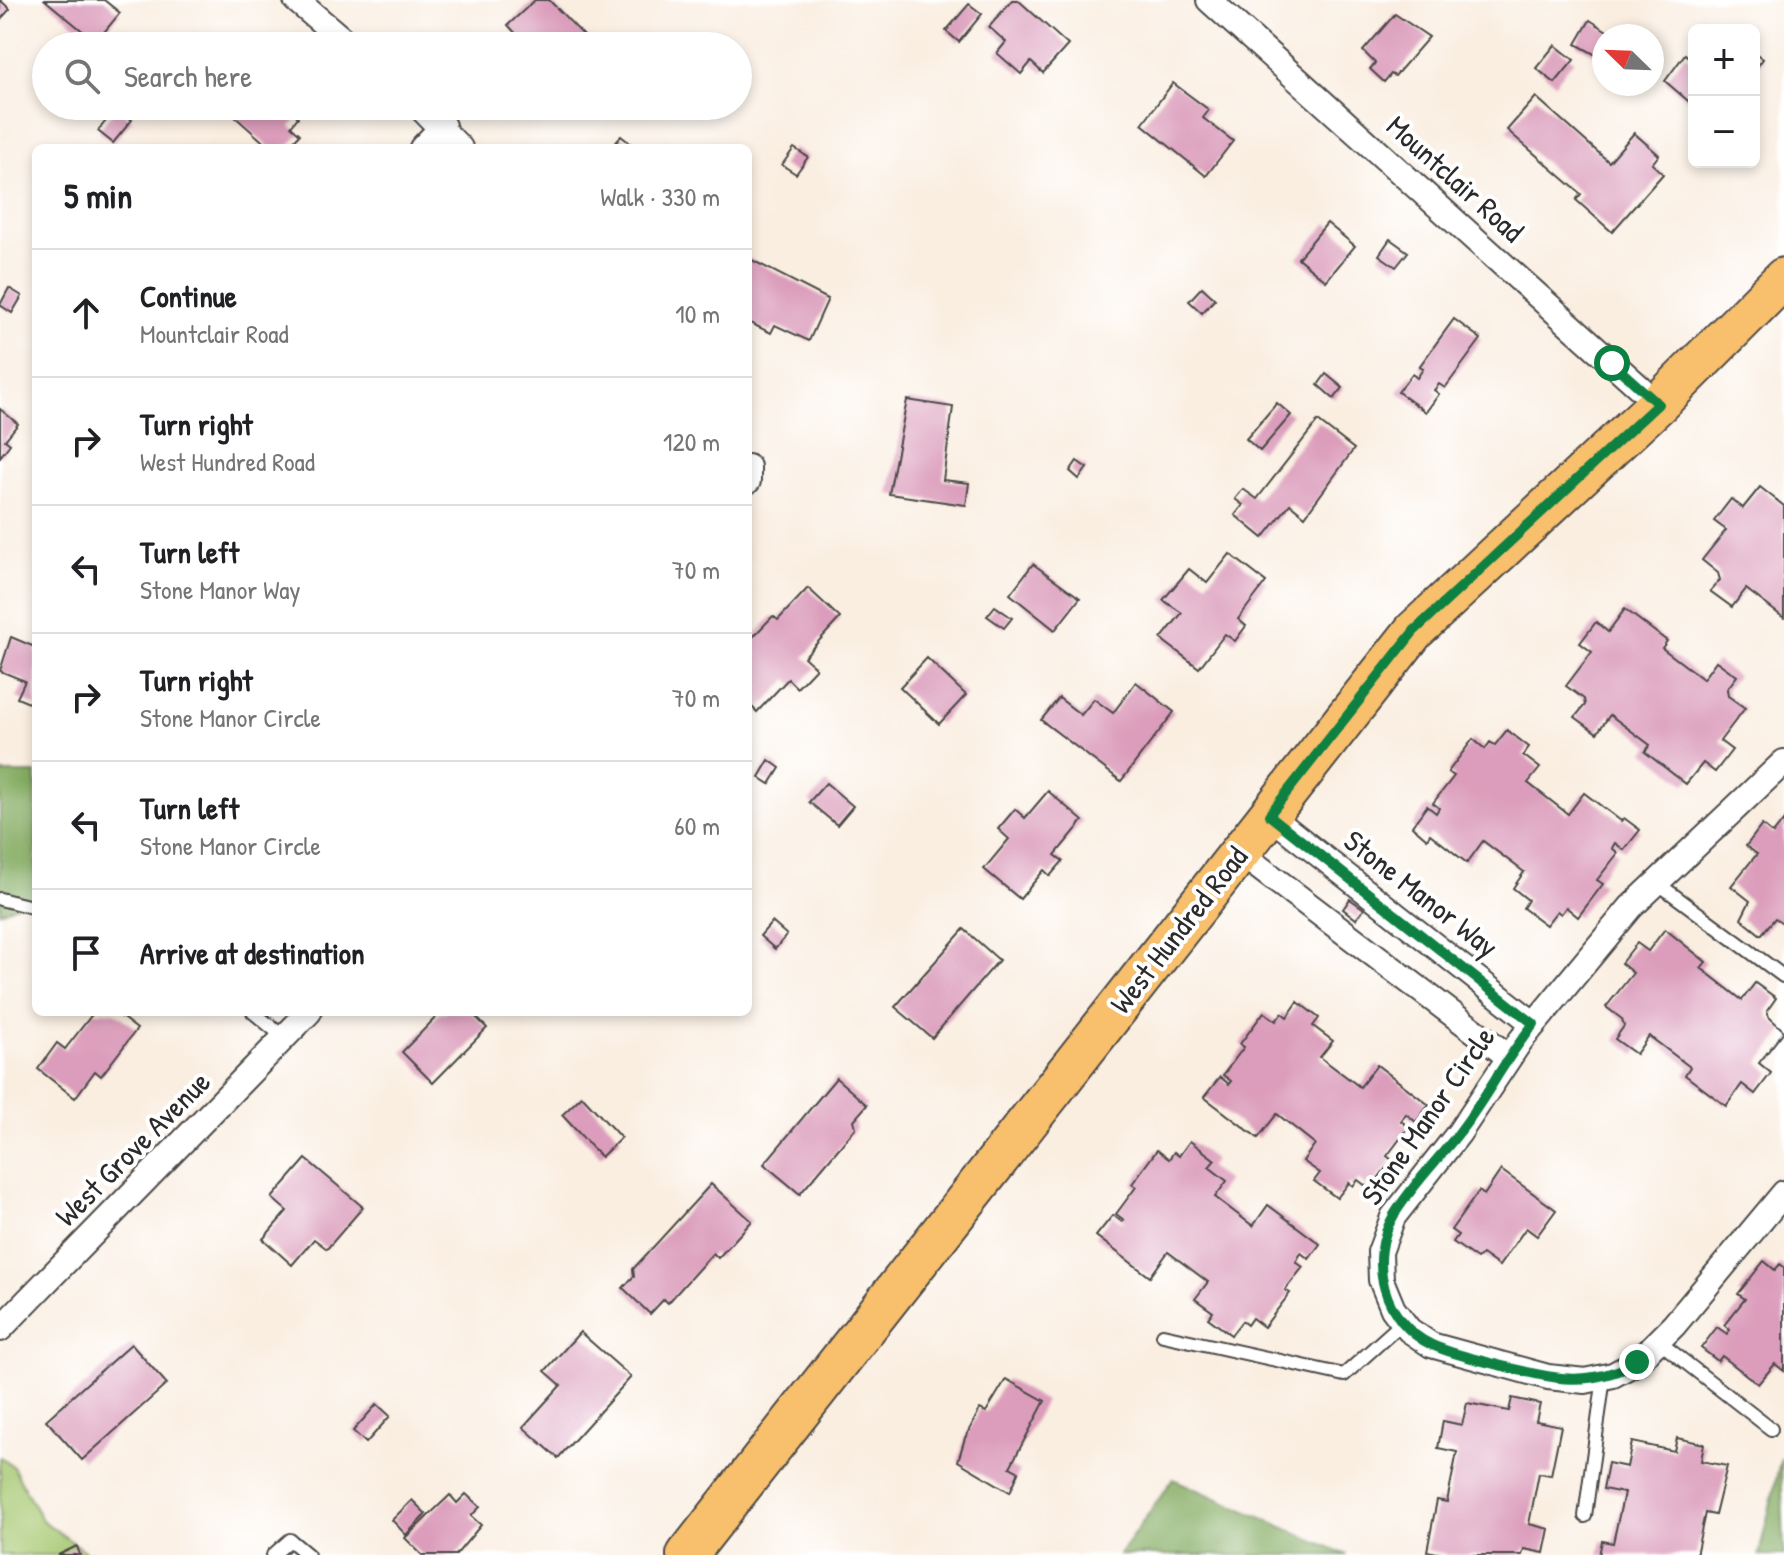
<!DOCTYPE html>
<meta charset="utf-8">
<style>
:root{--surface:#fff;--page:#f2f2f2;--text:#202124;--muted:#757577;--line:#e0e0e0}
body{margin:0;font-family:"Patrick Hand",sans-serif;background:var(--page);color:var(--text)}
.controls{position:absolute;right:24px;top:24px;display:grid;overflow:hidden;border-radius:12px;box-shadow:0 4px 12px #0003}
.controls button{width:72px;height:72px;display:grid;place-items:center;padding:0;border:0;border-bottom:2px solid var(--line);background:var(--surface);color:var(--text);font:40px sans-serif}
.compass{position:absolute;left:1592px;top:24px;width:72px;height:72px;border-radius:50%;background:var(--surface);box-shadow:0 4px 12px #0003;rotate:293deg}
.stop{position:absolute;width:24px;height:24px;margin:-18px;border:6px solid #0b8043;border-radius:50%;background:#fff}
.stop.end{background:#0b8043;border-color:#fff;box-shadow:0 2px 8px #0008}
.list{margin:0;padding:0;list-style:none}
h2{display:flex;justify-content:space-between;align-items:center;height:104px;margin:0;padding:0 32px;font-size:34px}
h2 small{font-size:26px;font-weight:400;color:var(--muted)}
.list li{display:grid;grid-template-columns:52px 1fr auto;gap:24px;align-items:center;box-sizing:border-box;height:128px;padding:0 32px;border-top:2px solid var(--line)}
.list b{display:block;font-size:30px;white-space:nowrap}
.list p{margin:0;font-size:26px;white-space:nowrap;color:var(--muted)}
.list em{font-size:26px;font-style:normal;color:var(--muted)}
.icon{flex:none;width:44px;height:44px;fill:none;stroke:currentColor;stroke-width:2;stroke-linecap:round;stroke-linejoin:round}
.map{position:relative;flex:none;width:1784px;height:1555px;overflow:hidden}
.search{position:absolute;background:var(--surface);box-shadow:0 4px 12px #0003;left:32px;top:32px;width:720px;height:88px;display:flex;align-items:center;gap:20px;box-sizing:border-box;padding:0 28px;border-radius:44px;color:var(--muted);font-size:30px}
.panel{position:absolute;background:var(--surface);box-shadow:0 4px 12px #0003;left:32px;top:144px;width:720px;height:872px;border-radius:12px}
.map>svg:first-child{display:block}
.green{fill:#a6c76f;stroke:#68794d;stroke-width:2}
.forest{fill:#84ac62;stroke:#586c46;stroke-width:2}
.building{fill:#db9dbb}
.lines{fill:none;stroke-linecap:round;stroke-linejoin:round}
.service-casing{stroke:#4a4846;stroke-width:16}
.minor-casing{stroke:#4a4846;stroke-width:28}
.primary-casing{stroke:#4a4846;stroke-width:44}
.service{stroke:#fff;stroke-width:12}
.minor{stroke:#fff;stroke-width:24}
.primary{stroke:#f8bf6c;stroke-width:40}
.route{stroke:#0b8043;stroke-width:10}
.labels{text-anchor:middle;stroke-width:8;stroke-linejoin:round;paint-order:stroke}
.street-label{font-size:30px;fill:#2b2b2b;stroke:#fff}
</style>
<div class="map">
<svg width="1784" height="1555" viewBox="0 0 1784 1555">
<rect width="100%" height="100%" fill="#fff"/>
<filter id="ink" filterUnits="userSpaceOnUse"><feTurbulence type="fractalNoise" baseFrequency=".0125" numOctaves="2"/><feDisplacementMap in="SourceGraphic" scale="16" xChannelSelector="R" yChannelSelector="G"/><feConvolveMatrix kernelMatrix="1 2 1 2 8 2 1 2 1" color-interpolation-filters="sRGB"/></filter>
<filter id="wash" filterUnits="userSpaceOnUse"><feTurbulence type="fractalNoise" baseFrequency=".006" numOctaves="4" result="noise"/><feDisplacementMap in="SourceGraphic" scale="32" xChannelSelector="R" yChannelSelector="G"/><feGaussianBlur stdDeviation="1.8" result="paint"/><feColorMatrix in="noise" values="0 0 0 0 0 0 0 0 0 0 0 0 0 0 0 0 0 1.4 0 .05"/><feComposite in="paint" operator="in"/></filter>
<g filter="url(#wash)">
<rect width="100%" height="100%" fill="#faeee1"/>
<path class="green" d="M0,1457l13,10 29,53 48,35h-90z"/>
<g class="forest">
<path d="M0,773h36v124l-36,15z"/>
<path d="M1781,1458l3,97h-25z"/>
<path d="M1173,1479l174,76h-228z"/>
</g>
<g id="blocks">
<g class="building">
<path d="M0,0l10,9 -10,11z"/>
<path d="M45,0h59l16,13 -24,29z"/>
<path d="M535,0h14l45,46h-75l-5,-5 5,-4 -11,-12z"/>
<path d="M1012,0h6l50,45 -25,28 -12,-11 -10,12 -24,-21 9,-11 -17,-15z"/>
<path d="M969,4l13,10 -23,28 -13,-11z"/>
<path d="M1395,14l34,23 -34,39 -4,-2 -7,8 -14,-13 5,-6 -12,-12z"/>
<path d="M1590,20l20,13 -6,3 -8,19 -20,-11z"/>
<path d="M1555,45l19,15 -19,23 -19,-15z"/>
<path d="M1754,52l9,7 -9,12z"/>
<path d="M1685,54l9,7v45l-29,-25z"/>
<path d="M1173,83l36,27 -6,8 30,23 -27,35 -64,-52z"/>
<path d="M1536,97l73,65 25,-29 25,22 -7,9 11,10 -51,58 -36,-32 5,-6 -74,-64z"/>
<path d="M223,106h63l12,11 -7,9 9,8 -13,14h-17z"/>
<path d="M116,108l16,12 -19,23 -15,-12z"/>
<path d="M621,136l15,12h-24z"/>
<path d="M794,148l14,9 -12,17 -14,-9z"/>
<path d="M1327,223l28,23 -29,35 -28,-23z"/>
<path d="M1390,239l18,13 -12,15 -17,-12z"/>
<path d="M748,258l80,41 -19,42 -34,-16 -4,8 -23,-11z"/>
<path d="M1202,287l13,12 -13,14 -13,-12z"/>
<path d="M9,288l13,8 -10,17 -12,-8z"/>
<path d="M1454,319l27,20 -36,49 -6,-4 -5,6 5,4 -13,18 -28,-20 14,-18 5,4 6,-9 -4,-2z"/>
<path d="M1326,374l17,14 -9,11 -16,-14z"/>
<path d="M907,400l46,7 -10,73 26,3 -3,22 -77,-11z"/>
<path d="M1277,403l14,12 -31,36 -14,-12z"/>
<path d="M0,409l18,15 -13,16 5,4 -10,13z"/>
<path d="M1318,421l36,28 -49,67 -15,-12 -27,34 -28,-23 8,-10 -8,-6 8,-10 14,10z"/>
<path d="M1077,461l10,7 -8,11 -9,-8z"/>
<path d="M1760,487l24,19v112l-38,-29 -14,18 -22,-16 10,-11 -2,-7 -16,-13 24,-30 -12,-9 17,-22 12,9z"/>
<path d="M1230,554l36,28 -28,37 8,7 -11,15 -10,-7 -26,34 -38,-29 21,-26 -19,-13 26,-31 18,14z"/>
<path d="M1033,564l47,34 -25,32 -45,-36z"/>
<path d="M808,588l32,30 -36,39 12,11 -19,20 -9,-9 -31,33 -9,-9v-61l25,-26 5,4z"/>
<path d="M995,606l17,12 -8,10 -17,-12z"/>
<path d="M1625,609l42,32 -5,7 41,31 13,-18 21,15 -10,13 1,7 17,12 -25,33 12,9 -17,22 -12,-9 -17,21 -41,-32 5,-7 -40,-30 -13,18 -22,-16 10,-12 -1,-6 -18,-13 26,-34 -12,-9 16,-21 12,10z"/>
<path d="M11,637l21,9 4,-2v62l-19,-8 8,-17 -25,-10z"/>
<path d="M927,658l39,37 -27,29 -39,-37z"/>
<path d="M1136,682l38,30 -53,69 -80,-61 18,-22 22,17 13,-16 19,14z"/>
<path d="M1507,730l22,17 -6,8 17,13 -12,15 40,31 16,-21 37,28 3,-3 16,12 -16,20 -9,-7 -3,5 6,5 -21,27 6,4 -25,33 -12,-10 -5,7 -4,-3 -11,14 -23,-17 5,-8 -15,-12 11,-16 -41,-31 -16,22 -37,-29 -3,5 -15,-13 15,-20 9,7 3,-5 -6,-5 21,-27 -6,-4 25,-33 12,10 5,-7 5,3z"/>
<path d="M769,760l11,8 -10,16 -11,-7z"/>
<path d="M826,783l27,23 -16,19 -28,-23z"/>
<path d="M1048,791l35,30 -28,34 8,6 -13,15 -6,-6 -24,29 -36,-30 25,-30 -11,-10 17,-20 10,9z"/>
<path d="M1784,820v104l-9,-6 -14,17 -20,-16 9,-18 -19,-15 26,-32 -11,-8 16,-21 11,9z"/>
<path d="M1350,899l14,10 -8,10 -13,-10z"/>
<path d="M772,922l15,13 -12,14 -15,-13z"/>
<path d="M964,929l35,31 -67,78 -37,-31z"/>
<path d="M1665,929l41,33 -5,6 41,32 13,-17 21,15 -9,13 2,6 15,14 -25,32 12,10 -16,21 -13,-10 -16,22 -41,-31 5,-8 -41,-31 -13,18 -21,-15 9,-13 -2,-7 -16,-12 27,-34 -12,-10 16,-20 11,8z"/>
<path d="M1298,1002l21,16 -6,8 20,15 -13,16 40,30 17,-22 52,40 -13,17 -10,-8 -5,7 8,6 -22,29 5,4 -22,29 -12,-9 -5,6 -4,-3 -12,15 -23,-17 6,-8 -17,-12 12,-17 -38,-30 -19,24 -54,-41 16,-20 9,7 2,-3 -8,-6 21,-28 -4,-3 24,-32 12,9 6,-8 5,4z"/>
<path d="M94,1012h21l22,17 -36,47 -6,-5 -20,27 -37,-29 19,-26 8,6z"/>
<path d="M441,1012h30l16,16 -54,55 -31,-31z"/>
<path d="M836,1078l31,27 -13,15 2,8 -56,66 -36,-30z"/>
<path d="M582,1096l39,42 -20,19 -39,-42z"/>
<path d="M1190,1141l25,19 -6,7 18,14 -12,16 38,29 15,-21 52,39 -11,15 -8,-6 -5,9 7,5 -18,23 5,3 -26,34 -12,-9 -5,7 -5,-4 -11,14 -23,-17 5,-6 -18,-13 13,-17 -40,-30 -18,25 -54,-41 17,-21 9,7 2,-2 -8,-6 20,-27 -4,-3 25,-34 12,9 5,-7 5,4z"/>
<path d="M306,1159l57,48 -36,42 -13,-10 -22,26 -29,-26 24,-28 -15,-13z"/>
<path d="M1501,1170l55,40 -19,26 -11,-8 -27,38 -17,-12 -5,5 -24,-17 5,-7 -7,-5 28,-39 5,4z"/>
<path d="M711,1184l41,37 -34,37 -5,-5 -45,50 -4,-4 -14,15 -27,-26 11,-12 -1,-7z"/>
<path d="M1764,1261l11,9 5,-6 4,3v104l-9,-7 -17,20 -36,-28 -4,5 -17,-13 16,-21 10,7 3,-4 -6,-5 21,-26 -7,-5z"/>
<path d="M580,1332l51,45 -73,81 -35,-31 38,-42 -16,-14z"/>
<path d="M131,1344l36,40 -85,76 -36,-40z"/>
<path d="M1006,1379l39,22 -35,66 9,5 -9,20 -52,-31 7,-23 15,-29 6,3z"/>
<path d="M1512,1398l28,6 -4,17 25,5 -10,49 -12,-2 -10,51 20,5 -5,24 -20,-4 -2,6h-75l-20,-4 10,-51 10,2 10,-50 -19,-4 5,-27 19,4 5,-22 42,8z"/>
<path d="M377,1404l13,12 -24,27 -13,-12z"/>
<path d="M1677,1438l27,6 -3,17 26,5 -12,49 -10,-2 -9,42h-97l3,-14 11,2 11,-50 -21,-4 5,-26 19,4 5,-25 42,9z"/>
<path d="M466,1494l14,13 -9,9 10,9 -25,30h-34l-17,-17 45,-43 7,8z"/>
<path d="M412,1500l14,14 -20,21 -14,-15z"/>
<path d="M77,1546l3,9h-22z"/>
</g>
</g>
</g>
<g filter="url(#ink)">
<use href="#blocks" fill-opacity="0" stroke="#4a4846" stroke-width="2"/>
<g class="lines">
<defs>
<g id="service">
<path d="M1656,882l127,94"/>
<path d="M0,899l36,9"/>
<path d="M253,1012l33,27"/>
<path d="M1163,1335l181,40 59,-53"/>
<path d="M1658,1341l113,88"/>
<path d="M1585,1516l19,-139"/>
<path d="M273,1555l17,-15 18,15"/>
</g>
<g id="minor">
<path d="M296,0l54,46"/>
<path d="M1209,0l449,404"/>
<path d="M419,106l41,42"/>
<path d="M422,148l21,-22"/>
<path d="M748,467v14"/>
<path d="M1784,762l-153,145 -110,133 -62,93 -66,84 -13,35 1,28 12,29 16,21 22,15 117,32 37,4 28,-6 24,-13 37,-37 110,-132"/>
<path d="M1269,815l265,209"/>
<path d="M1240,853l269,204"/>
<path d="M0,1329l309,-317"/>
</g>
<path id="primary" d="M687,1555l727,-924 244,-227 126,-126"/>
</defs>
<use href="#service" class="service-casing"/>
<use href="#minor" class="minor-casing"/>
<use href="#primary" class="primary-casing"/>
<use href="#service" class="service"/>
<use href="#minor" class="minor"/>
<use href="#primary" class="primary"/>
</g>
</g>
<g class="lines" filter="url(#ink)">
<path class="route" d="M1612,363l46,41 -244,227 -145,184 265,209c-29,34 -48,75 -76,110 -21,27 -46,51 -64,81 -27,45 -11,107 38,130 18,8 39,13 58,18 55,13 94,28 147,-1"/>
</g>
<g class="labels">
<g class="street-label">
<text transform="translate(1455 179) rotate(42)" y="10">Mountclair Road</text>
<text transform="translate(1421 894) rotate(38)" y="10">Stone Manor Way</text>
<text transform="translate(1179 930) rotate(-52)" y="10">West Hundred Road</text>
<text transform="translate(1428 1116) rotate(-55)" y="10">Stone Manor Circle</text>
<text transform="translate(133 1149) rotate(-45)" y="10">West Grove Avenue</text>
</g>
</g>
</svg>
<div class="controls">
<button>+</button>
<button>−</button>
</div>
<svg class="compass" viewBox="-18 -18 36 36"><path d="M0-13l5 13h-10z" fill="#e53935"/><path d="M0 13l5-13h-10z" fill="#757577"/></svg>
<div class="stop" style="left:1612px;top:363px"></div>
<div class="stop end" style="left:1637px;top:1362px"></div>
<div class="search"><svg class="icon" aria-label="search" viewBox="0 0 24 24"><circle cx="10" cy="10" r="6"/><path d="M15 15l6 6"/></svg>Search here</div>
<section class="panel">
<h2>5 min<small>Walk · 330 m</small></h2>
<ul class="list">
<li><svg class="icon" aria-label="ahead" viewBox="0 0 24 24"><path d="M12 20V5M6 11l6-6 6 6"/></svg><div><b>Continue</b><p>Mountclair Road</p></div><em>10 m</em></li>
<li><svg class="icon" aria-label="right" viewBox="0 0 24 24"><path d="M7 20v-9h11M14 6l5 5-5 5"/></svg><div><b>Turn right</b><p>West Hundred Road</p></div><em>120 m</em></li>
<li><svg class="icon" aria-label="left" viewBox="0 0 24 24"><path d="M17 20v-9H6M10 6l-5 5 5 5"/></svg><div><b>Turn left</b><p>Stone Manor Way</p></div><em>70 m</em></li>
<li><svg class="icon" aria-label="right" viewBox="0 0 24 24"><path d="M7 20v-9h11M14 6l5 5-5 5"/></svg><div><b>Turn right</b><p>Stone Manor Circle</p></div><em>70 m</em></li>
<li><svg class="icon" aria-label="left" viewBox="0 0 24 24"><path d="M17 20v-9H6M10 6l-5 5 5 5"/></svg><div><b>Turn left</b><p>Stone Manor Circle</p></div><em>60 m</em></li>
<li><svg class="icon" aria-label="arrive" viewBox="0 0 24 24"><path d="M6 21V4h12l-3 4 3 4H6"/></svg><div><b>Arrive at destination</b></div></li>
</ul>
</section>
</div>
